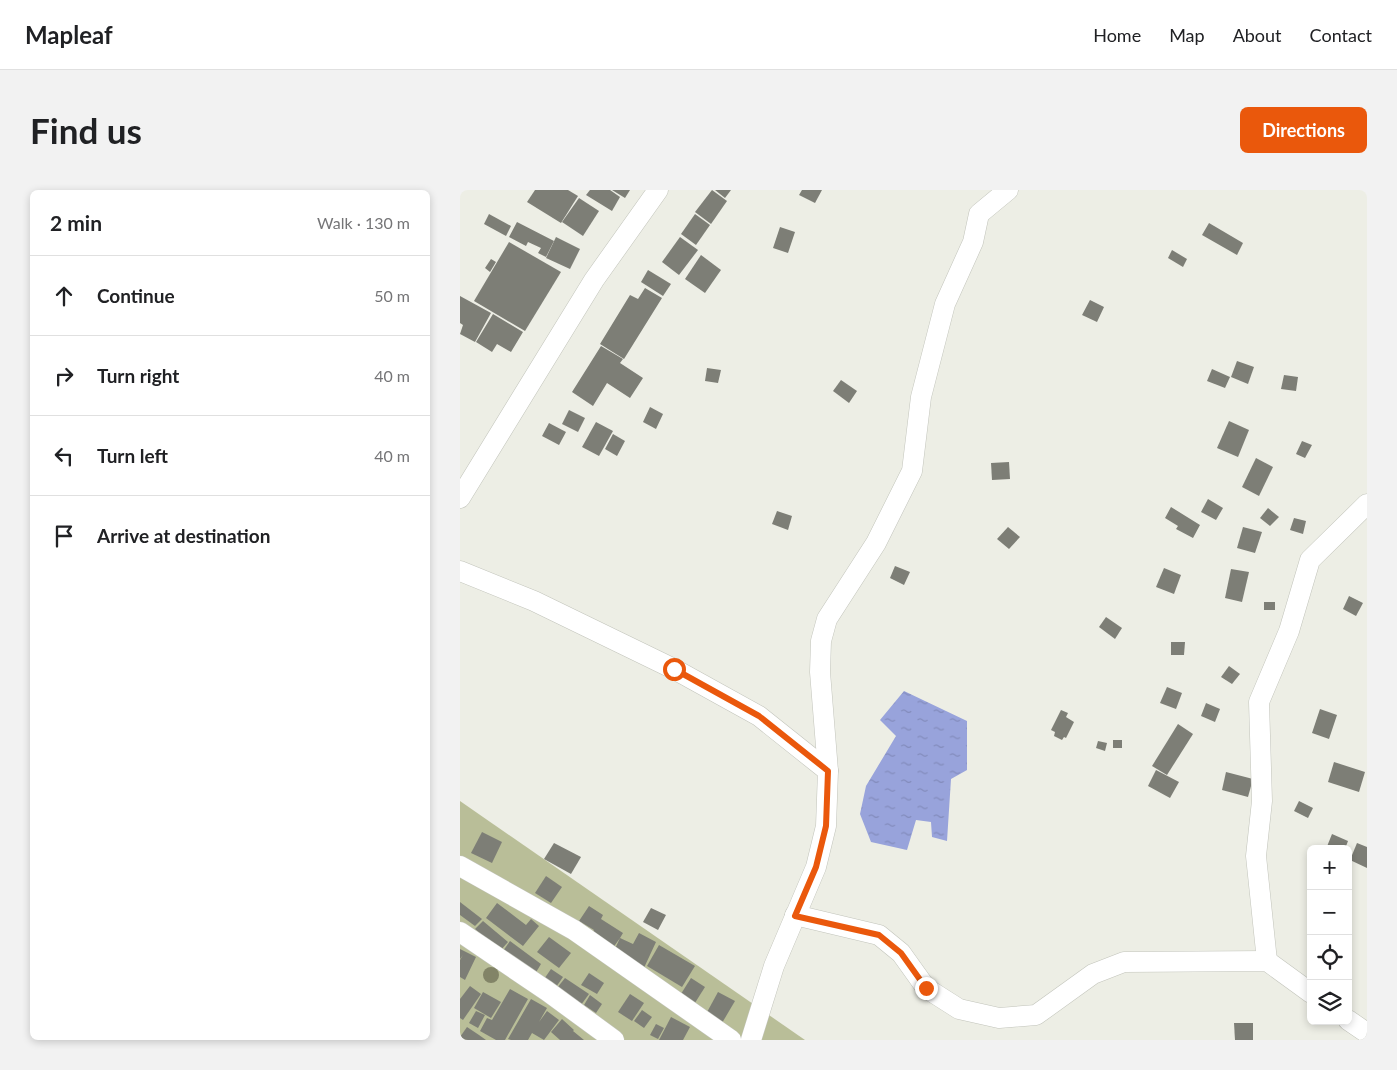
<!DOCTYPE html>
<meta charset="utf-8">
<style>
:root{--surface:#fff;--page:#f2f2f2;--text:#202124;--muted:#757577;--line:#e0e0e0;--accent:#ea580c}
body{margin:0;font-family:Lato,sans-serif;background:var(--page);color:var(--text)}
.controls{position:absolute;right:15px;bottom:15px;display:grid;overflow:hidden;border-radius:8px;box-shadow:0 2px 8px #0003}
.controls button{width:45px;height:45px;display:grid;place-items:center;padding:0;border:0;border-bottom:1px solid var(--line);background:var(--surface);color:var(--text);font:25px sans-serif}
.stop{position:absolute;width:15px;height:15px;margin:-11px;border:4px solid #ea580c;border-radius:50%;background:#fff}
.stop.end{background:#ea580c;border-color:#fff;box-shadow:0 1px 5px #0008}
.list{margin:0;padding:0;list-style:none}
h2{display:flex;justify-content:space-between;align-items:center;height:65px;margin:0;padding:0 20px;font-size:21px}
h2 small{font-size:16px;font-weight:400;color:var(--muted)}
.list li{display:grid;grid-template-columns:32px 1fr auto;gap:15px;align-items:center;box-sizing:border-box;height:80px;padding:0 20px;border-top:1px solid var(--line)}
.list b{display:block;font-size:19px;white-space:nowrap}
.list em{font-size:16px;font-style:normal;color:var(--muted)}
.icon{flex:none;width:28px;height:28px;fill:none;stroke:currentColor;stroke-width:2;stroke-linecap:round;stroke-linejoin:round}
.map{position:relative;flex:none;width:907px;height:850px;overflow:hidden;border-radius:8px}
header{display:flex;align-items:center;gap:30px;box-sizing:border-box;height:70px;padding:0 25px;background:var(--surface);border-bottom:1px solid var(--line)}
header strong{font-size:24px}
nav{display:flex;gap:28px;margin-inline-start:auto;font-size:18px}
.intro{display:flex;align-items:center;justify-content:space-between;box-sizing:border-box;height:120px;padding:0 30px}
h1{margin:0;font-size:35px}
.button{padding:12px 22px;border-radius:8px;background:var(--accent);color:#fff;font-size:18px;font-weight:700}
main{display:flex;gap:30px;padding:0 30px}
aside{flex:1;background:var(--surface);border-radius:8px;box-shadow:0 2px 8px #0003}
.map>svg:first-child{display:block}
.green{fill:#b9be98}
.water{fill:url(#water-ripples)}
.building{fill:#7d7e76}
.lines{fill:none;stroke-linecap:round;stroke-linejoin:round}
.street-casing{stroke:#c2c4bb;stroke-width:21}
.street{stroke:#fff;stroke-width:20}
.tree{fill:#828467}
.route{stroke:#ea580c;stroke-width:6}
</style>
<header>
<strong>Mapleaf</strong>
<nav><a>Home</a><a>Map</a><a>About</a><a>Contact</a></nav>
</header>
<div class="intro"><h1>Find us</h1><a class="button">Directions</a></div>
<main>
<aside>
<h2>2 min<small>Walk · 130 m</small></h2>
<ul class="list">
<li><svg class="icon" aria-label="ahead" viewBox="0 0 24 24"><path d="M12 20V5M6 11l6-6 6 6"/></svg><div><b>Continue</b></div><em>50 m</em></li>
<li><svg class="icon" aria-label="right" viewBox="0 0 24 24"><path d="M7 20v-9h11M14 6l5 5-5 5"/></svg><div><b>Turn right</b></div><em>40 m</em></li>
<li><svg class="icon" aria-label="left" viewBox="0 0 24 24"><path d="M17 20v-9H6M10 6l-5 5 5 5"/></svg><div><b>Turn left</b></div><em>40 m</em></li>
<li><svg class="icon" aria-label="arrive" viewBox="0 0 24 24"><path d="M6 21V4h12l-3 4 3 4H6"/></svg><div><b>Arrive at destination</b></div></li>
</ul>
</aside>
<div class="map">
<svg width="907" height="850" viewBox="0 0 907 850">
<defs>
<pattern id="water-ripples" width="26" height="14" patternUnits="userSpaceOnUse" patternTransform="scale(1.25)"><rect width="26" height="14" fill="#98a3db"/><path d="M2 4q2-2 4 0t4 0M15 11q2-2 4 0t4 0" fill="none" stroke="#828bbb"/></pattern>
</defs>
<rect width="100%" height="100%" fill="#edeee5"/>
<path class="green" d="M0,611l345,239h-345z"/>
<path class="water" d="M444,501l63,30v49l-16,9 -4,62 -15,-4 -1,-15 -15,-2 -9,30 -36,-8 -11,-28 6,-28 30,-50 -16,-16z"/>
<g class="building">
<path d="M75,0h33l10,6 -17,27 -34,-21z"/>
<path d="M130,0h20l10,7 -8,14 -26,-16z"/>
<path d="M152,0h18l-5,8z"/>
<path d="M252,0l15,11 -16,23 -16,-12z"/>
<path d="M255,0h16l-6,8z"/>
<path d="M342,0h20l-7,13 -16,-8z"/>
<path d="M119,8l20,13 -16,25 -21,-14z"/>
<path d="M29,24l22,12 -5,10 -22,-12z"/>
<path d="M235,24l15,11 -14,20 -15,-11z"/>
<path d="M57,32l37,19 -8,16 -8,-4 3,-5 -13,-6 -2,4 -17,-9z"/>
<path d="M749,33l34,20 -6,12 -35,-20z"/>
<path d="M320,37l15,5 -7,21 -15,-5z"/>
<path d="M96,47l24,12 -10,20 -24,-11z"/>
<path d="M220,47l18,13 -19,25 -17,-13z"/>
<path d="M49,52l52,30 -36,59 -51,-30z"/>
<path d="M712,60l15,9 -4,8 -15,-9z"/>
<path d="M241,65l20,15 -16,23 -20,-14z"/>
<path d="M31,69l5,3 -6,10 -5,-4z"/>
<path d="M188,80l23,14 -8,12 -22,-14z"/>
<path d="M185,98l17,10 -38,61 -24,-15 30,-49 8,4z"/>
<path d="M0,106l31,17 -16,29 -15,-8 3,-9 -3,-2z"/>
<path d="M630,110l14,7 -7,15 -15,-7z"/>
<path d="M33,124l30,18 -12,20 -14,-8 -5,8 -16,-10z"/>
<path d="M141,156l22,13 -3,4 23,15 -13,20 -23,-15 -14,23 -21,-14z"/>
<path d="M777,171l17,6 -6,17 -17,-7z"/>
<path d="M247,178l14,2 -3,13 -13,-2z"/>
<path d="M752,179l18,8 -5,11 -18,-7z"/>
<path d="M824,185l14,2 -2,14 -15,-2z"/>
<path d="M381,190l16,11 -8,12 -16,-12z"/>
<path d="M190,217l13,7 -7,15 -13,-7z"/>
<path d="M109,220l16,8 -7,14 -16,-8z"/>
<path d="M769,231l20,9 -11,27 -21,-9z"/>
<path d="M136,232l17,9 -14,25 -17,-9z"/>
<path d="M89,233l17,9 -7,13 -17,-9z"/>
<path d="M153,244l12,7 -8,15 -12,-7z"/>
<path d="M842,251l10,4 -7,13 -9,-4z"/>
<path d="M796,268l17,9 -14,29 -17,-9z"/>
<path d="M549,272l1,17 -18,1 -1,-17z"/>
<path d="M748,309l15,9 -7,12 -15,-8z"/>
<path d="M711,317l29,18 -7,13 -17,-9 2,-3 -13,-8z"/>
<path d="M808,318l11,9 -9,9 -10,-8z"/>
<path d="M317,321l15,5 -4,14 -16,-6z"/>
<path d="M834,328l12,3 -3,13 -13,-4z"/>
<path d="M548,337l12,10 -11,12 -12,-10z"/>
<path d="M783,337l19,5 -7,21 -18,-5z"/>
<path d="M435,376l15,6 -6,13 -14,-7z"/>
<path d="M704,378l17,7 -7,19 -18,-7z"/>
<path d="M771,379l18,3 -7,30 -17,-4z"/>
<path d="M889,406l14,7 -7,13 -13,-7z"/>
<rect x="804" y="412" width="11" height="8"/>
<path d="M646,427l16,11 -7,11 -16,-12z"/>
<path d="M711,452h14l-1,13h-13z"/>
<path d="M769,476l11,8 -8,10 -11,-7z"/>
<path d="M707,497l15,6 -6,16 -16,-6z"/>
<path d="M746,513l14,6 -5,13 -14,-6z"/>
<path d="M860,519l17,6 -8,24 -17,-6z"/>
<path d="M601,520l7,3 -2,4 8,5 -8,16 -2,-1 -2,3 -8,-4 1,-4 -4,-2z"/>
<path d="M718,534l15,10 -26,41 -15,-9z"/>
<rect x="653" y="550" width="9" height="8"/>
<path d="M638,551l9,2 -2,8 -9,-3z"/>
<path d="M874,572l31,10 -6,20 -31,-10z"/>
<path d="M696,580l23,12 -9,16 -22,-12z"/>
<path d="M766,582l27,7 -5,18 -26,-7z"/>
<path d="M839,611l14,7 -5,10 -14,-7z"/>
<path d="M22,642l20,10 -10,21 -21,-10z"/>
<path d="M872,644l16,7 -3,8h-19z"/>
<path d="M94,653l27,14 -10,17 -27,-15z"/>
<path d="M897,653l10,4v21l-17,-8z"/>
<path d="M86,686l16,11 -11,16 -16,-10z"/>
<path d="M0,712l22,17 -7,7 -15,-11z"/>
<path d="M37,713l29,22 5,-6 8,7 -16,20 -37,-28z"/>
<path d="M129,716l14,9 -2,4 22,14 -3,5 13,6 6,-11 17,9 -13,28 -31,-15 8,-17 -10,14 -21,-14 5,-8 -15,-9z"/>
<path d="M191,718l15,7 -8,15 -15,-8z"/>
<path d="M23,731l25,21 -8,9 -25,-22z"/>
<path d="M89,747l22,16 -12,15 -22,-16z"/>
<path d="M50,751l31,23 -6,10 -32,-23z"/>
<path d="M199,755l36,21 -13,21 -35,-21z"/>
<path d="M0,759l16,8 -11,23 -5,-3v-17l3,-5 -3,4z"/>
<path d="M91,779l12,8 -9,13 -12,-8z"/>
<path d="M129,783l15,10 -7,11 -16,-9z"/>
<path d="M105,788l24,16 -8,11 -24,-17z"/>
<path d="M231,788l14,9 -12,19 -14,-9z"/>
<path d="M10,796l11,8 -18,26 -3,-2v-19z"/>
<path d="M50,799l18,10 -23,41h-9l-16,-9 7,-13 5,2z"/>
<path d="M23,802l18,10 -10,16 -17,-10z"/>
<path d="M258,802l17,9 -13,22 -16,-9z"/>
<path d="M170,804l14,9 -12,18 -14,-9z"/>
<path d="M130,805l12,9 -6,9 -12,-8z"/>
<path d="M71,809l16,9 -8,14 8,-11 12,9 -15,20 -12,-7 -4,7h-17l-3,-1z"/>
<path d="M182,820l10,7 -8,11 -10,-7z"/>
<path d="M16,821l9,4 -7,13 -9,-5z"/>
<path d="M211,827l19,10 -7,13h-24z"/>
<path d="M102,829l12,11 -1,1 11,9h-24l-9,-8z"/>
<path d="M774,833h19v17h-18z"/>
<path d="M196,834l8,4 -6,11 -8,-4z"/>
<path d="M7,837l12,8 7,5h-25l-1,-3z"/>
</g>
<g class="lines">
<defs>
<g id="street">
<path d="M0,308l134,-218 64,-90"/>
<path d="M0,381l74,30 140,68 85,47 69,55 -2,55 -10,41 -42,99 -23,74"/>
<path d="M368,581l-8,-99 1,-31 6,-22 49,-76 36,-72 9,-74 24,-93 28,-62 6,-28 29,-24"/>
<path d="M0,676l114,64 157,110"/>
<path d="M335,725l84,20 22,18 25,35 33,21 40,9 37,-3 57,-41 31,-12 143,-1 44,32"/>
<path d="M0,742l87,59 67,49"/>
<path d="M807,771l-11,-105 6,-55 -3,-99 30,-71 21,-71 57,-56"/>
<path d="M888,830l19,13"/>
</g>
</defs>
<use href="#street" class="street-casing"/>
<use href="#street" class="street"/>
</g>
<circle class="tree" cx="31" cy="785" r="8"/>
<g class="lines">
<path class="route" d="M214,479l85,47 69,55 -2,55 -10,41 -21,49 84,19 22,18 25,35"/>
</g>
</svg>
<div class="controls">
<button>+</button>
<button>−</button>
<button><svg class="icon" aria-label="locate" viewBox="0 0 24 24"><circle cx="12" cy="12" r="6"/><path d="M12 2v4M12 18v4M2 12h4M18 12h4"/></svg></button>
<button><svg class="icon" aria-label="layers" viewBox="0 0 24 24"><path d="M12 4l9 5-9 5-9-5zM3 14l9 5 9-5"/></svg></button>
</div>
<div class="stop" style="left:214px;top:479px"></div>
<div class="stop end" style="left:466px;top:798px"></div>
</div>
</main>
